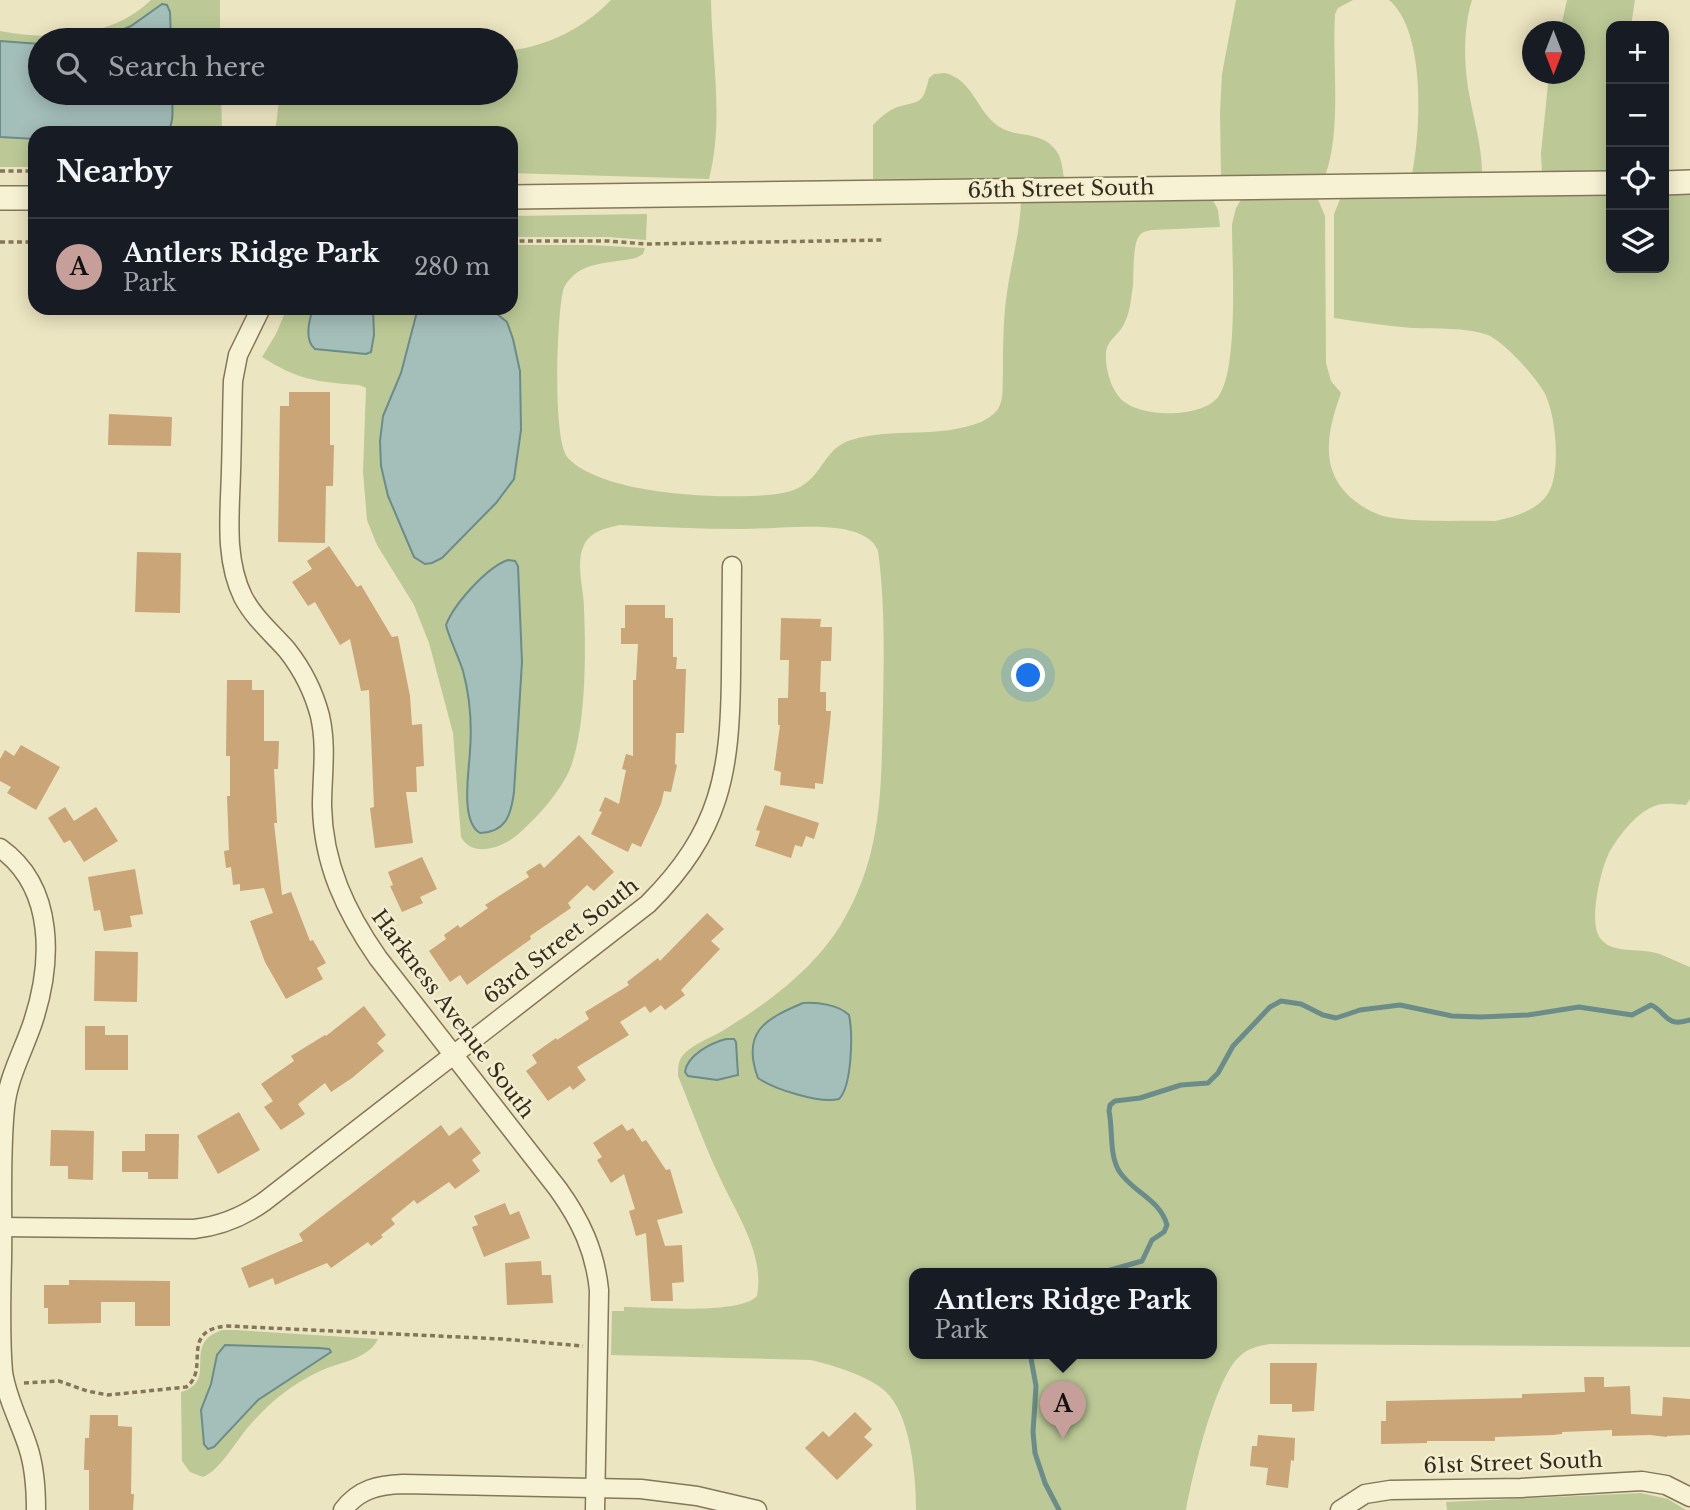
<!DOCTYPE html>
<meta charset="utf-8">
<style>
:root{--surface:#171b24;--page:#242831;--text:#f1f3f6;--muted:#9ea1a6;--line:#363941;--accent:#c69f9b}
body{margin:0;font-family:"Libre Baskerville",serif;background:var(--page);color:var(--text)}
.controls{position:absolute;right:21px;top:21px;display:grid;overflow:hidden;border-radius:14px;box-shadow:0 4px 18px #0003}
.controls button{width:63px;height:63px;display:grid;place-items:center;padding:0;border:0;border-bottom:2px solid var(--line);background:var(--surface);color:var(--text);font:35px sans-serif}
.compass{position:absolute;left:1522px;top:21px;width:63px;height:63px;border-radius:50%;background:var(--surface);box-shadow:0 4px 18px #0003;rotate:180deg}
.you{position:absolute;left:1029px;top:676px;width:24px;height:24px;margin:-18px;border:5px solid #fff;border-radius:50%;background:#1a73e8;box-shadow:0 0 0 10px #1a73e833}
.badge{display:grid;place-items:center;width:46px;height:46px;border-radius:50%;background:var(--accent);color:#111;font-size:23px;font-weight:700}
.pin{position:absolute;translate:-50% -58px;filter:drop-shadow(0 2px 4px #0008)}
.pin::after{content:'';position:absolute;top:37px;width:24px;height:21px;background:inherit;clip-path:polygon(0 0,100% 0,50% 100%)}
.popup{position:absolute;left:909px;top:1268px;width:308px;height:91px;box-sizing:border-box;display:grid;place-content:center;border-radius:14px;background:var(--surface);filter:drop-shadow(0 2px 5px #0005);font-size:23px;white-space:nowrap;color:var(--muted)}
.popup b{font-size:26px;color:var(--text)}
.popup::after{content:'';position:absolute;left:50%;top:100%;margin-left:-14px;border:14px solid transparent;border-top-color:var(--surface)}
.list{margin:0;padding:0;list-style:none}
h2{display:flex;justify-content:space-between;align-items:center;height:91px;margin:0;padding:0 28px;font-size:30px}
h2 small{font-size:23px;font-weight:400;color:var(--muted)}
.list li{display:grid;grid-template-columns:46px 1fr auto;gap:21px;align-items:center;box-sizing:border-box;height:98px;padding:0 28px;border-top:2px solid var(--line)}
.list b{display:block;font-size:26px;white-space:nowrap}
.list p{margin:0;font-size:23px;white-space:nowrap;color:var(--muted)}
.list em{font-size:23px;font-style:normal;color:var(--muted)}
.icon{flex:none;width:38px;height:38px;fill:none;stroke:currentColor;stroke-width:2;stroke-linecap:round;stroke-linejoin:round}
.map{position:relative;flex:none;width:1690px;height:1510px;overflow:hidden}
.search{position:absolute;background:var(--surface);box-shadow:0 4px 18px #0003;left:28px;top:28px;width:490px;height:77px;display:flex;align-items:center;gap:18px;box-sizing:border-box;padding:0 24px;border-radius:38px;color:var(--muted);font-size:26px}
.panel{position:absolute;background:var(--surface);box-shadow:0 4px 18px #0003;left:28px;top:126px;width:490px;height:189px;border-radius:21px}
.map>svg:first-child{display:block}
.green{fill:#bcc996;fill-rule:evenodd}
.water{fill:#a4beba;stroke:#6b8c88;stroke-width:2}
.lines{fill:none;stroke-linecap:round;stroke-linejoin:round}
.stream{stroke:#6b8c88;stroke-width:5}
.building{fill:#c9a578}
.minor-casing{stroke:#857659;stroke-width:21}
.tertiary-casing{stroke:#857659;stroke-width:26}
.path{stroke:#857659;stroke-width:3.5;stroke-dasharray:5 3.5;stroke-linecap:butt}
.minor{stroke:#f7f2d4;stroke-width:18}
.tertiary{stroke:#f7f2d4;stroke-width:23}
.labels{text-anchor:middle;stroke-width:5;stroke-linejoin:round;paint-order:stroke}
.street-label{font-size:21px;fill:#352c1d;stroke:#f4eed0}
</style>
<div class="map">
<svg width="1690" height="1510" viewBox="0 0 1690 1510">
<rect width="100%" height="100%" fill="#ece5c1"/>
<g class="green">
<path d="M151,0h69v40h-180v53h181l1,40h-187v34h-35v-136c51,10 112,7 151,-31z"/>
<path d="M611,0h100c1,60 13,121 -2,179l-198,-6v-40h-236l5,-40h226v-42c40,-4 77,-22 105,-51z"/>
<path d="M1236,0h117l-15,8 -3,6c-3,49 7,117 -10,162l-104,1 -1,-65 2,-38z"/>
<path d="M1389,0h83c-9,28 -8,65 -3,93 5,28 13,53 13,81l-70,1c9,-44 14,-144 -23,-175z"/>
<path d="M1567,0h68l-4,26h-20v147l-69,1 -1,-21 8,-79h25v-42l-14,-1z"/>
<path d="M945,73c28,7 31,37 53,53 17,12 40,5 55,21 9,8 9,20 11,31l-191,1v-54c8,-8 16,-16 28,-19 22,-5 22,-5 28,-28l5,-4z"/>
<path d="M1664,194h26v605l-4,6c-12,-1 -25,-3 -36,3 -16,8 -31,28 -40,43 -9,16 -22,71 -10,87 11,16 39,10 56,15 11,3 23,10 34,14v380l-420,-3c-11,2 -22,4 -30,12 -25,21 -48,121 -54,154h-270c0,-32 -5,-96 -31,-119 -15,-14 -54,-27 -75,-31l-199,-5 1,-44h12v-4c28,0 116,8 133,-11 8,-42 -21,-83 -37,-118 -16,-34 -28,-68 -42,-102 0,-10 0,-17 8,-24 12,-11 28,-15 41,-24 44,-27 90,-62 116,-107 41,-70 38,-138 40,-216 1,-52 2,-103 -5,-154 -5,-14 -21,-19 -35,-22 -33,-5 -70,0 -103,0 -40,0 -80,-2 -120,-4 -14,3 -29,6 -36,20 -9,18 0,45 0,64 2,44 2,120 -14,160 -8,18 -21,34 -34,48 -10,10 -20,21 -33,27 -15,7 -33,9 -42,-7l-8,-104 -24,-90 -15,-38 -37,-60 -10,-25 -4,-48 3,-84 -7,-3c-42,-3 -61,-5 -97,-28l14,-23 11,-26h224v-63h80l54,3 -2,6 -7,4c-21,5 -50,3 -65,20 -3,3 -7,8 -8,13 -6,25 -11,150 5,167 36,38 159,42 209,36 48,-6 40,-43 74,-54 42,-13 88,-1 130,-18 8,-4 16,-9 19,-17 4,-10 2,-22 3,-32 0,-24 0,-49 3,-73 4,-34 14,-65 15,-99l191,-3 6,12 2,17 -69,3c-3,1 -7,1 -10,4 -9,7 -7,39 -8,51 -2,14 -3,29 -10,41 -5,9 -16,15 -17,26 -1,15 4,35 14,46 17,20 81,21 98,-1 21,-27 14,-135 14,-173l4,-16 6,-10 75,-1 8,19 1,147 5,18 10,12c-14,39 -23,79 14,108 9,7 21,14 33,16 35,6 72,3 107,4 18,-4 41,-10 52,-26 15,-20 9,-82 -3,-103 -9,-16 -40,-50 -56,-57 -22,-8 -52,-6 -75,-7 -26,-2 -53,-6 -79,-10v-104l7,-17 270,-2v73h53zM914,1273h298v80h-298z"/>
<path d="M647,214l-1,26 -38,-3h-97v-21z"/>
<path d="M222,1330h13l143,9c-10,21 -40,23 -60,33 -27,13 -48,30 -68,53 -13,14 -30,46 -47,52l-13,-5 -8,-11 -1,-69c39,-11 -1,-48 41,-62z"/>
<path d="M1641,1493l27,6 18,11h-239l-1,-8z"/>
</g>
<g class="water">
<path d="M162,4l5,1 3,7 1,28h-73l33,-14z"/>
<path d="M0,41l40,3v49h132c0,13 3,29 -5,40h-132v6l-35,-2z"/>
<path d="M313,308h60l1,27 -3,17 -5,2 -51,-5c-11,-9 -6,-28 -2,-41z"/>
<path d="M418,308l74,2 15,12 6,17 7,32 1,59 -7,49 -18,24 -54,55 -10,5 -7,1 -11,-7 -26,-61 -7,-30 -1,-25 3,-25 18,-43z"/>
<path d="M508,560l7,1 3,5 4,96 -8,130c-3,23 -8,40 -34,41 -20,-12 -11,-61 -10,-82 2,-26 0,-54 -7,-80 -5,-16 -13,-30 -17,-46 8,-21 41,-58 62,-65z"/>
<path d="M803,1003c15,-1 36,2 46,12 4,19 3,71 -10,84 -19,5 -65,-10 -81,-21 -17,-46 7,-59 45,-75z"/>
<path d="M726,1039h8l2,3 2,33 -21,5 -29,-4 -3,-4c2,-17 26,-29 41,-33z"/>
<path d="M225,1345l94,3 10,1 2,3 -73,48 -44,47 -6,2 -4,-5 -3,-34 10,-26 6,-29z"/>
</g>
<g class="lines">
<g class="stream">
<path d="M1100,1273l42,-12 10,-21 12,-8 3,-7c-7,-26 -35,-33 -48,-54 -10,-17 -6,-41 -10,-60l1,-6 5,-4 25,-3 41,-13 27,-2 10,-10 15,-27 37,-39 11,-6 20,3 22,11 13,3 24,-8 40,-5 52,11 29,1 47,-2 51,-8 53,8 19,-10c16,7 14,23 39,15"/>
<path d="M1030,1353l6,33 -3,46 2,21 10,30 14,27"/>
</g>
</g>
<g class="building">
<path d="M289,392h41v53h4l-1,41h-7l-1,57 -47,-1 2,-136h9z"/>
<path d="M109,414l63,3 -1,29 -63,-1z"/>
<path d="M329,546l28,41 4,-2 31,52 6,-1 12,60 2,29 10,-1 2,42 -8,1 1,25h-11l7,51 -38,5 -5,-40 4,-1 -5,-117 -8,1 -11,-52 -10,6 -25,-43 -7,4 -16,-24 20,-13 -5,-8z"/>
<path d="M137,552l44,1 -1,60 -45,-1z"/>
<path d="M625,605h40v13h8v39h4l-1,12h10l-2,64h-8l-1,31 2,1 -6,27 -7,-1 -3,13 -20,43 -9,-4 -4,9 -37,-18 11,-22 -3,-1 6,-14 14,7 7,-34 -4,-1 4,-15 7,2v-76h3l2,-36h-17v-16h4z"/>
<path d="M781,618l40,1 -1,8h12l-1,34h-10l-1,31h6v19h5l-1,12 -7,61 -8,-1v6l-35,-4 1,-13 -7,-2 6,-45h-2v-27h10l1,-38h-9z"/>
<path d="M227,680h25v10h12v51h15l-1,28h-4l3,54h-3l8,72 9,-3 19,49 3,-1 13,23 -9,5 6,11 -37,20 -21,-37 -15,-41 23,-8 -9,-25 -24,3v-7l-7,1 -2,-18 -5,1 -2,-17 5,-1 -2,-54h3v-40h-4z"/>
<path d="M21,745l39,22 -24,43 -29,-17 4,-6 -11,-6v-22l5,-9 9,6z"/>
<path d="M765,805l54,18 -5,16 -8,-3 -4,11 -7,-2 -4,13 -36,-12 5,-15 -4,-1z"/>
<path d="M65,807l9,14 22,-14 22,34 -34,21 -14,-22 -6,3 -16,-25z"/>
<path d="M579,835l35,37 -20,19 -7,-6 -19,18 3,5 -41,28 1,3 -64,46 -7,-10 -10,7 -21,-31 17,-12 -2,-4 14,-10 2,3 28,-20 -3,-3 44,-28 -3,-5 14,-9 4,5z"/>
<path d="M422,857l15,32 -17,8 3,6 -21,9 -12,-26 3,-1 -5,-13z"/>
<path d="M135,869l8,45 -13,2 2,11 -28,4 -4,-21 -6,1 -6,-34z"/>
<path d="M707,913l17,16 -13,12 9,8 -39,41 4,5 -20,15 -4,-5 -11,8 -5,-7 -25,16 9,13 -52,32 9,13 -13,10 -3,-4 -22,15 -22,-30 11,-8 -5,-8 24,-17 1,2 32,-21 -4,-7 44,-27 -2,-3 31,-24 2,3z"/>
<path d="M95,951l43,1 -1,50 -43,-1z"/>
<path d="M364,1006l22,29 -9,8 7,8 -32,27 -21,14 -6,-9 -27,21 7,10 -24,16 -17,-23 9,-6 -12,-17 33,-23 -3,-5 34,-21 1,1z"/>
<path d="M85,1026h20v9h23v35h-43z"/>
<path d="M239,1112l21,38 -42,24 -21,-38z"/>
<path d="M622,1124l5,7 6,-3 9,14 4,-2 20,30 4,-1 13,44 -26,7 8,26 17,-1 2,37 -12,1 1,18h-22l-5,-68 -10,3 -7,-25 6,-2 -11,-35 -13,9 -14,-23 5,-3 -9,-14z"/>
<path d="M441,1125l8,11 12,-9 20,26 -9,7 8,11 -25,18 -6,-7 -32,22 -3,-4 -23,19 4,5 -14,11 2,2 -12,9 -3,-4 -37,26 -4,-5 -52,22 -2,-7 -24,10 -8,-20 62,-27 -4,-7z"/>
<path d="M51,1130l43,1 -1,49 -25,-1v-13h-18z"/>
<path d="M145,1134h34l-1,45h-30v-7h-26v-21h23z"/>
<path d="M505,1203l5,12 9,-4 11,27 -46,19 -12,-30 6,-2 -4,-9z"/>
<path d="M541,1261l1,14h9l2,28 -46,2 -2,-42z"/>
<path d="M69,1280l101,1v45h-35v-24h-34v21l-53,1v-16h-4v-23h25z"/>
<path d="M1270,1363h47l-3,48 -22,1v-8h-22z"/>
<path d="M1584,1377h20v10l26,-1 1,28 31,2 1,-19 27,2v36l-23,1v1l-17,-2 -38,1v-6l-50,2v2l-9,1 -58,2v4h-68v2l-46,1v-23h5v-20l136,-3v-4l63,-2z"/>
<path d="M855,1412l17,17 -8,8 9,8 -36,35 -32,-32 18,-17 6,6z"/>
<path d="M90,1415h28v11l14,1 -1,67h3l-1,16h-44v-40h-5l1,-32h4z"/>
<path d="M1258,1435l37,3 -1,23 -3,-1 -3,28 -22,-3 2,-17 -18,-2 2,-20h5z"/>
</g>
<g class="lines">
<defs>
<g id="minor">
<path d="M261,308l-23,47 -5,26c-1,30 -1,60 -2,90 -1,42 -7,87 12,126 11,21 29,36 44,53 15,19 27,43 33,66 7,31 2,59 2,90 1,58 24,106 56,152l180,231c23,32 37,62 41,101l-4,220"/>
<path d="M0,848c56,40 52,116 33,174 -10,30 -25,55 -28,86 -5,50 -2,102 -3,153 -1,36 -2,76 1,111 4,27 17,50 25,75 7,21 8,42 8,63"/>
<path d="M0,1227l194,2c27,-3 49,-12 71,-28l383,-297c73,-73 82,-131 83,-230 0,-36 1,-72 1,-108"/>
<path d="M343,1510c16,-21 35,-25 60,-26l238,5 56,7 60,14"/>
<path d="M1340,1510l25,-16 25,-4 131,-2 121,-7 24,4 24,12"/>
</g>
<g id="tertiary">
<path d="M1664,183l26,-1"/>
<path d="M511,197l1100,-14"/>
<path d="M0,198h35"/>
</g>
</defs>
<use href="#minor" class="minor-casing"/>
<use href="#tertiary" class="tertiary-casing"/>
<g class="path">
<path d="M0,171h35"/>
<path d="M511,241h97l38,3 237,-4"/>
<path d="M0,242h35"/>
<path d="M24,1383l35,-2 28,10 21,4 78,-8c25,-17 -8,-57 41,-61l275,13 81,7"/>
</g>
<use href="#minor" class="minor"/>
<use href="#tertiary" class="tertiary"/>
</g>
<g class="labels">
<g class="street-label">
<text transform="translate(1061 189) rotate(-1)" y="7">65th Street South</text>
<text transform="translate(561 941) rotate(-38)" y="7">63rd Street South</text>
<text transform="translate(453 1014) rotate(53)" y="7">Harkness Avenue South</text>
<text transform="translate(1513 1463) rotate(-2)" y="7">61st Street South</text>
</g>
</g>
</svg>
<div class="controls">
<button>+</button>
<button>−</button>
<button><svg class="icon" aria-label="locate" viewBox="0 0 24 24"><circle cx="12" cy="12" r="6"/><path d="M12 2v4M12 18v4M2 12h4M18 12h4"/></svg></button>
<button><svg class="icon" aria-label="layers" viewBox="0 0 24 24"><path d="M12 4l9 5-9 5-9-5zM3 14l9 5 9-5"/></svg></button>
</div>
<svg class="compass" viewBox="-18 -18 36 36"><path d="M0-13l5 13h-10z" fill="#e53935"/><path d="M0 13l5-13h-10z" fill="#9ea1a6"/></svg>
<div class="you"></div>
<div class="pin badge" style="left:1063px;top:1439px">A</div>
<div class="popup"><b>Antlers Ridge Park</b>Park</div>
<div class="search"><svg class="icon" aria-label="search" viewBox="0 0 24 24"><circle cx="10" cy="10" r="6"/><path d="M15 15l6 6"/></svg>Search here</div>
<section class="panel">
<h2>Nearby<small></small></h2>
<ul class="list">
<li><span class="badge">A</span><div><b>Antlers Ridge Park</b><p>Park</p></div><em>280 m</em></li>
</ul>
</section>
</div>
